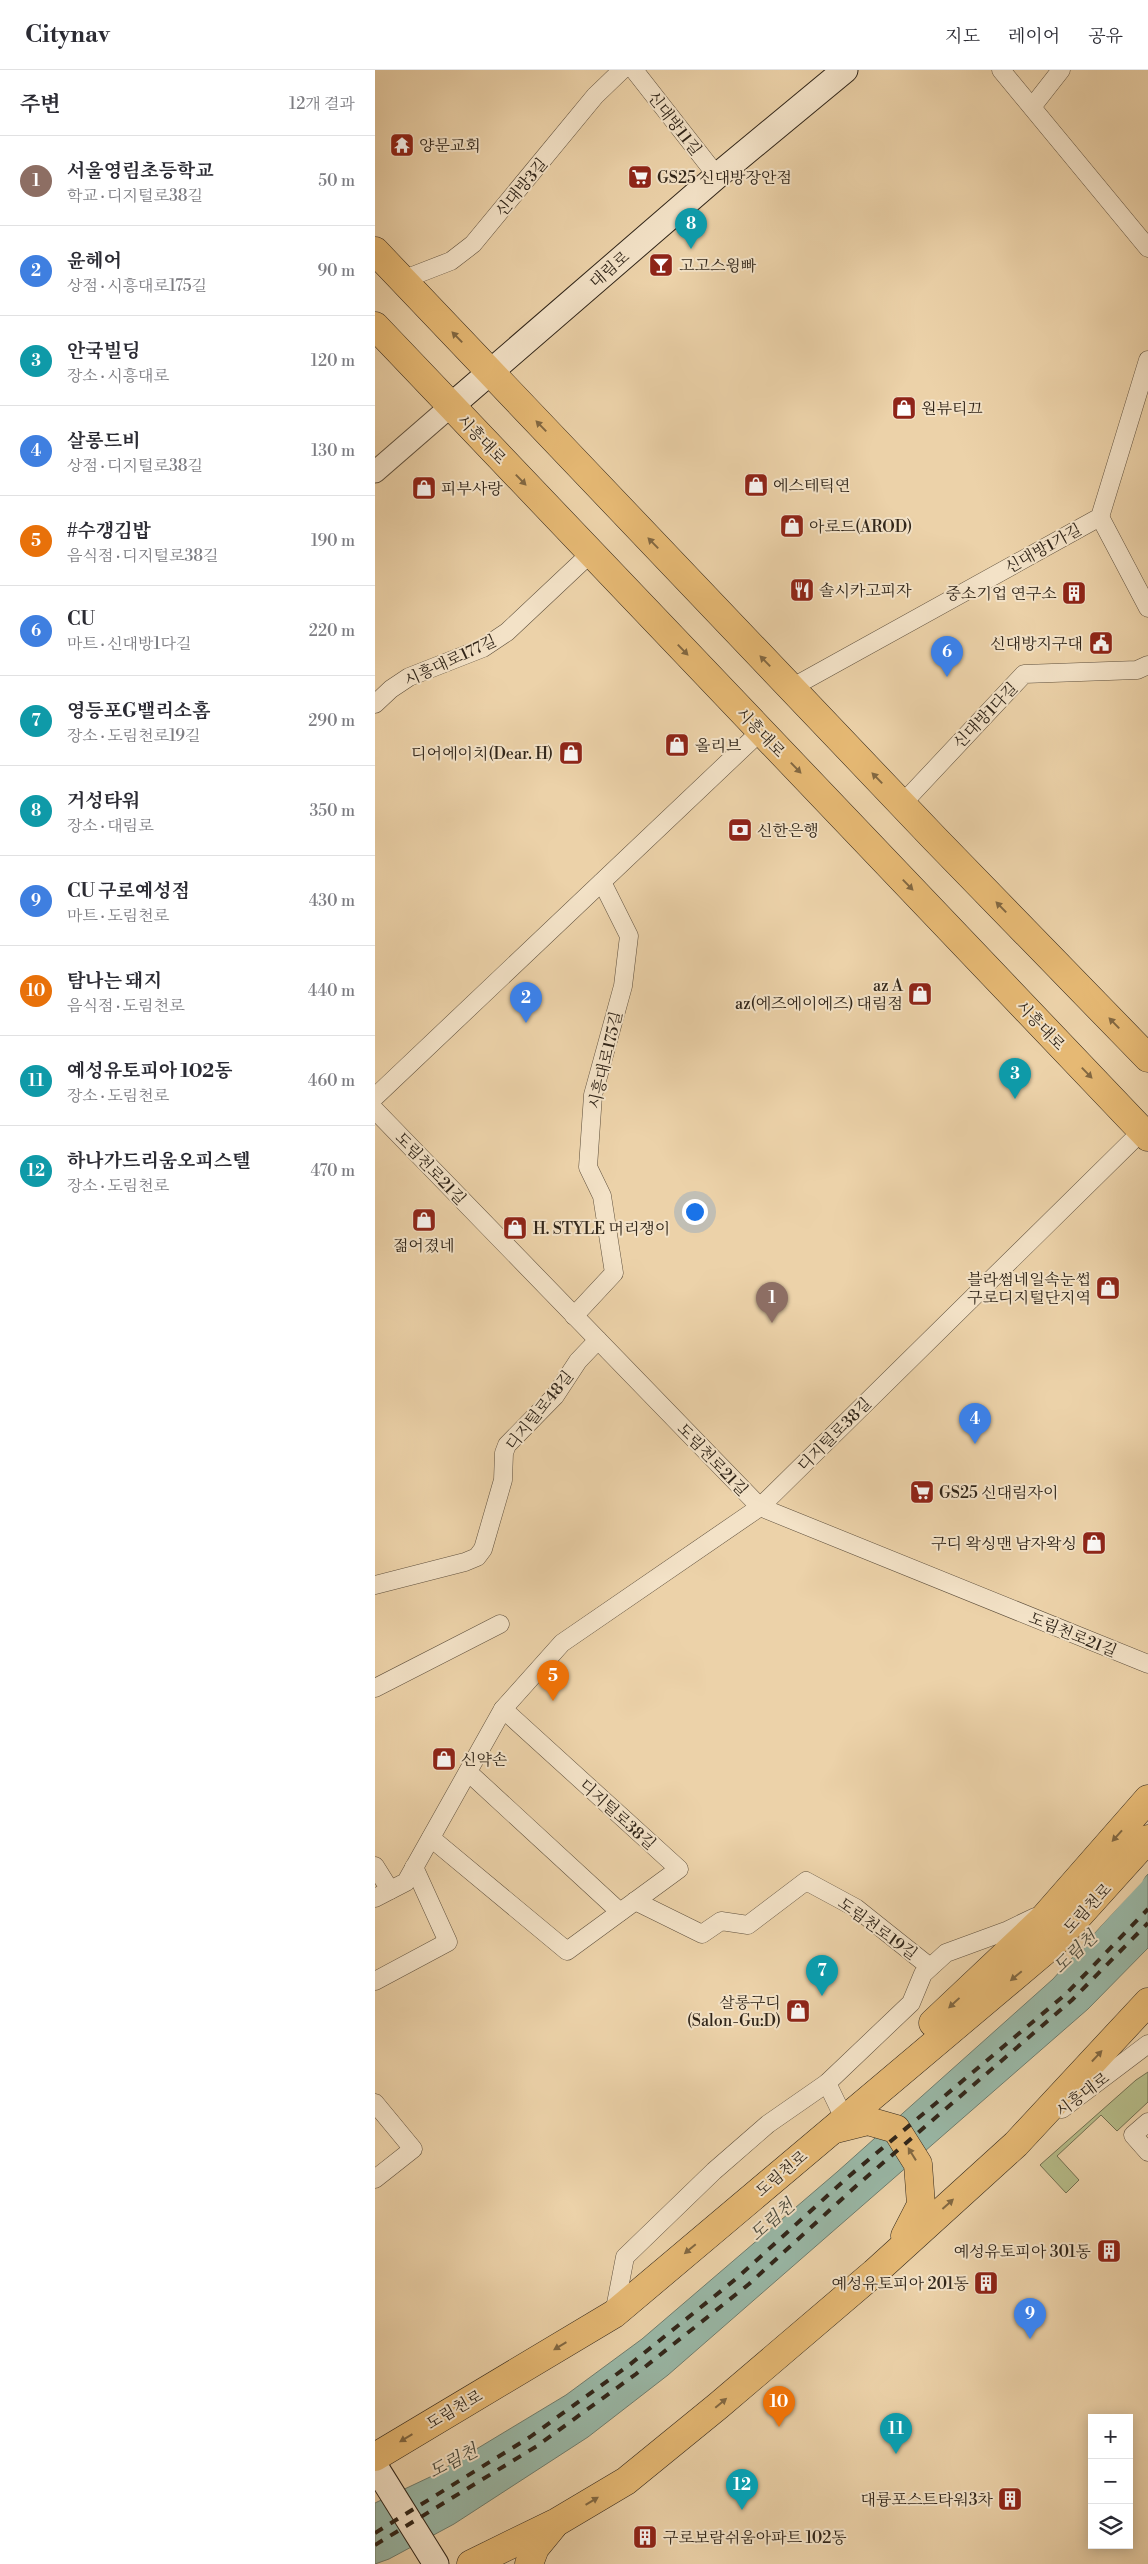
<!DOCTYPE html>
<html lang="ko">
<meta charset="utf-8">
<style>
:root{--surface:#fff;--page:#f2f2f3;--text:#2b2b33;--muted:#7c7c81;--line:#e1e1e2;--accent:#d93025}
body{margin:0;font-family:"Libre Bodoni","Noto Serif KR",serif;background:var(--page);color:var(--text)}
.controls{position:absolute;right:15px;bottom:15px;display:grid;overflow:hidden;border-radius:0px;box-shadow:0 2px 12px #0003}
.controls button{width:45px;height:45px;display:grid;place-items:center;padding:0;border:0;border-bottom:1px solid var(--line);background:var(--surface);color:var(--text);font:25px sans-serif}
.you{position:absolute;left:319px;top:1141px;width:18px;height:18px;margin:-12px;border:4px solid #fff;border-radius:50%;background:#1a73e8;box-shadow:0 0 0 8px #1a73e833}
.badge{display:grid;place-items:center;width:32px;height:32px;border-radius:50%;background:var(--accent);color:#fff;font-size:16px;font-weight:700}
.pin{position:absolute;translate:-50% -41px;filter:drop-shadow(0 1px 2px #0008)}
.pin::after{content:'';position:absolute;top:26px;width:18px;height:15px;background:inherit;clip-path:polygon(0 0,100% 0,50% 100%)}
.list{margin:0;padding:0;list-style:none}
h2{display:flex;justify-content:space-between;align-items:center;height:65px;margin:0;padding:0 20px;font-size:21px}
h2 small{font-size:16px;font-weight:400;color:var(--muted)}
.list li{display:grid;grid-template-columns:32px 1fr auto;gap:15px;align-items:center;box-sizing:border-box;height:90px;padding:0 20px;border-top:1px solid var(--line)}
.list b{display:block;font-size:19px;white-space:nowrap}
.list p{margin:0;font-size:16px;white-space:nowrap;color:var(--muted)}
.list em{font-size:16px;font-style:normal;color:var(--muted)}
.icon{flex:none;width:28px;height:28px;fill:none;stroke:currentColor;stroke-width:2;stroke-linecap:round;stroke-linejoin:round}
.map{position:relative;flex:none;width:773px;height:2494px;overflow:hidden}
header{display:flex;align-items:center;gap:30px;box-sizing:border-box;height:70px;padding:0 25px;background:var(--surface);border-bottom:1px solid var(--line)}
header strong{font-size:24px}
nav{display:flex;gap:28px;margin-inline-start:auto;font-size:18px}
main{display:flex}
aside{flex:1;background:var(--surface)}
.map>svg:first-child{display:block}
.green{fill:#b6bd8a;stroke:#737152}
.water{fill:#99b8a7;stroke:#6f7d6e}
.pier{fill:#ecd2a9}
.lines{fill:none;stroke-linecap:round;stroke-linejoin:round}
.minor-casing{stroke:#5f503d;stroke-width:19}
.tertiary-casing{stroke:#5f503d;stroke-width:23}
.secondary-casing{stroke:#302519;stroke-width:27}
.primary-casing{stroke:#302519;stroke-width:29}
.minor{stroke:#f3e2c7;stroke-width:18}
.tertiary{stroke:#f3e2c7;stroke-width:21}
.secondary{stroke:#f3e2c7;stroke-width:25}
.primary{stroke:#e6b974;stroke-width:28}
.rail{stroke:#302519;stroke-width:4;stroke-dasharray:9 9;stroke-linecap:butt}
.oneway{fill:#826842}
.labels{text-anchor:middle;stroke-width:4;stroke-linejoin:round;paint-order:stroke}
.street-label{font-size:16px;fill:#302519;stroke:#f3e2c7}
.poi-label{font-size:16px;fill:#302519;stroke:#f3e2c7;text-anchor:start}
.water-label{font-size:18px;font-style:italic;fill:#4a4a3c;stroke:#f3e2c7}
</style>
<header>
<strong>Citynav</strong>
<nav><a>지도</a><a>레이어</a><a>공유</a></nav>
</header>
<main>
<aside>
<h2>주변<small>12개 결과</small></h2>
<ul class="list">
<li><span class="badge" style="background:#8d6e63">1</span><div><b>서울영림초등학교</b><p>학교 · 디지털로38길</p></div><em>50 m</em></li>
<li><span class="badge" style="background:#3f7fe0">2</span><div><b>윤헤어</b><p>상점 · 시흥대로175길</p></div><em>90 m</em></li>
<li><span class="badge" style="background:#0f9aa8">3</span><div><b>안국빌딩</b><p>장소 · 시흥대로</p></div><em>120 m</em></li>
<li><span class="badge" style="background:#3f7fe0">4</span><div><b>살롱드비</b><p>상점 · 디지털로38길</p></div><em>130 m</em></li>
<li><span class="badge" style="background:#e8710a">5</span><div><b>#수갱김밥</b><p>음식점 · 디지털로38길</p></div><em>190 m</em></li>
<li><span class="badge" style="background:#3f7fe0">6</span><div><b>CU</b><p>마트 · 신대방1다길</p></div><em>220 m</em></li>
<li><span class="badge" style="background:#0f9aa8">7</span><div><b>영등포G밸리소홈</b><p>장소 · 도림천로19길</p></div><em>290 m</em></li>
<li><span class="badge" style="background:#0f9aa8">8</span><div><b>거성타워</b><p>장소 · 대림로</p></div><em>350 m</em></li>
<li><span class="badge" style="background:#3f7fe0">9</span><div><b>CU 구로예성점</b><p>마트 · 도림천로</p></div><em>430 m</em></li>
<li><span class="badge" style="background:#e8710a">10</span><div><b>탐나는 돼지</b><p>음식점 · 도림천로</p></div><em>440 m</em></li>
<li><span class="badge" style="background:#0f9aa8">11</span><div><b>예성유토피아 102동</b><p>장소 · 도림천로</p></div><em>460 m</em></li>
<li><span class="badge" style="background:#0f9aa8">12</span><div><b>하나가드리움오피스텔</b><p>장소 · 도림천로</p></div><em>470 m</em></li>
</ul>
</aside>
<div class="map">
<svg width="773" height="2494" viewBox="0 0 773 2494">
<rect width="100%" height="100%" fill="#ecd2a9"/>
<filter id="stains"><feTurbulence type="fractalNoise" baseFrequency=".004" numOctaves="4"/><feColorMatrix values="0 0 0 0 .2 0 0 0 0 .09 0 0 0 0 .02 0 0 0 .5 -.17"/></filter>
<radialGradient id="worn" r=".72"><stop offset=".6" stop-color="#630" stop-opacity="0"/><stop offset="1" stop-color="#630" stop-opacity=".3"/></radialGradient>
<path class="green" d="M773,2002v30l-31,29 -16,-16 -44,41 22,24 -13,13 -26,-28 96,-85z"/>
<path class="water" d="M773,1804v74l-60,61 -420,366 -80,62 -134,87 -65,35 -14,5v-61l55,-26 136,-82 76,-56 195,-167 216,-193z"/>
<path class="pier" d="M773,1801l-6,11 -74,79 -1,-2z"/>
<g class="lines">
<defs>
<g id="minor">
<path d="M259,0l83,106"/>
<path d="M626,0l147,178"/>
<path d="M657,37l29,-37"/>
<path d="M27,210l49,-19 22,-17 122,-148 27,-26"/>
<path d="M725,447l48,91"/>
<path d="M416,618l309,-171 48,-157"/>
<path d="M0,634l16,-15 18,-12 74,-29 24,-16 84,-79"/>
<path d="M527,734l122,-130 113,-4 11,-5"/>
<path d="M0,1027l386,-366"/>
<path d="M0,1040l385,397 388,157"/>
<path d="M199,1246l40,-43 -12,-77 -14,-29 5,-72 30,-109 6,-50 -27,-54"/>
<path d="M0,1515l90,-23 12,-5 6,-8 20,-69 1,-27 3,-8 48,-49 23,-35 20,-21"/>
<path d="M0,1618l125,-64"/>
<path d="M93,1702l152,140"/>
<path d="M56,1768l136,113 112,-82 -176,-160"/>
<path d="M0,1796l15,24"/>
<path d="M0,1828l31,-16 97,-173 59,-66 198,-136 382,-376"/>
<path d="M260,1831l67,33 19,-13 27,4 58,-44 50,27 74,59"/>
<path d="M0,1911l73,-39 -34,-75"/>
<path d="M0,2033l38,46 -38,30"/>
<path d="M687,2039l86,-65"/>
<path d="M465,2040l-13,-27 84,-80 12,-29 23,-21 60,-22 29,-14"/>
<path d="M773,2052l-15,13 15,17"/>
<path d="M239,2244l11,-57 89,-86 54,-47 59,-41"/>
</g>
<path id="tertiary" d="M0,402l76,-66"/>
<g id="secondary">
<path d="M76,336l266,-230 128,-106"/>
<path d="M0,2396l61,98"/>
</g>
<g id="primary">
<path d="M0,181l560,588 213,219"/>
<path d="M0,256l773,811"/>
<path d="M558,1953l109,-103 106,-121"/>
<path d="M461,2059l32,-8 28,8 22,35 3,41 -16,31"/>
<path d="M0,2387l239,-143 439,-370 95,-105"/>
<path d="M96,2494l86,-42 69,-41 92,-75 156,-133 142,-129 132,-142"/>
<path d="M154,2494l6,-16 18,-22"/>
</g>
</defs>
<use href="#minor" class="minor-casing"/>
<use href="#tertiary" class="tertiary-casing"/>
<use href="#secondary" class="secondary-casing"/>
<use href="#primary" class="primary-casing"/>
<use href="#minor" class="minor"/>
<use href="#tertiary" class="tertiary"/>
<use href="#secondary" class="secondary"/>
<use href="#primary" class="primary"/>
<g class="rail">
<path d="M0,2463l155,-96 98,-71 109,-88 111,-101 218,-183 82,-85"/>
<path d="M0,2475l162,-99 99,-72 113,-90 106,-97 217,-187 76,-77"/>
</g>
</g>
<defs><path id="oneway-solid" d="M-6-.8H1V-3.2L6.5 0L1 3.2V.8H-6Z" transform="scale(1.25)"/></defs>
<g class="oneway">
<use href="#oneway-solid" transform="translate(82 267) rotate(-134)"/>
<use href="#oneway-solid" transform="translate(166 356) rotate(-134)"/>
<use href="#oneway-solid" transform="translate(146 410) rotate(46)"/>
<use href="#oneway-solid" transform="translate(278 473) rotate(-134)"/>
<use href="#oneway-solid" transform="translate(308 580) rotate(46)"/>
<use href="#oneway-solid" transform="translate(390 591) rotate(-134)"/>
<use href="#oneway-solid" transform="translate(421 698) rotate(46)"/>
<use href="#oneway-solid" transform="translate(502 708) rotate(-134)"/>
<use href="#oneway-solid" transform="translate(533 815) rotate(46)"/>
<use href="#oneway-solid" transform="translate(626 837) rotate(-134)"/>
<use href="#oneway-solid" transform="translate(739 953) rotate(-134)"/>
<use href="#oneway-solid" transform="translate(712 1003) rotate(46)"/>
<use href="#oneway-solid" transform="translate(742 1766) rotate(132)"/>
<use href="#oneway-solid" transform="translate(641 1906) rotate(140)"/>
<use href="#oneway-solid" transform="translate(579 1933) rotate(137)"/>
<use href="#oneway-solid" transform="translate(722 1986) rotate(-47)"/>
<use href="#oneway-solid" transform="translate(537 2084) rotate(-122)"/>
<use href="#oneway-solid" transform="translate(573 2134) rotate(-42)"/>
<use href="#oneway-solid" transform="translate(315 2179) rotate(140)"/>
<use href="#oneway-solid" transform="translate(185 2276) rotate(149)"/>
<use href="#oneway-solid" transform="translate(346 2333) rotate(-40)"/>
<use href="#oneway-solid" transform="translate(31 2368) rotate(149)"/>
<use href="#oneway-solid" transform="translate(217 2431) rotate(-31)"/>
</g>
<defs>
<symbol id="temple-square" viewBox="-11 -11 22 22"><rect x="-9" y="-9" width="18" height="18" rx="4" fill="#8f2418" stroke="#f3e2c7"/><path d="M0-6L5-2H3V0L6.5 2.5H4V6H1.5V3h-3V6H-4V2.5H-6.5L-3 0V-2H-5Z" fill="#fff"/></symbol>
<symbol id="supermarket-square" viewBox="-11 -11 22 22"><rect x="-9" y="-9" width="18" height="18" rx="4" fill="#8f2418" stroke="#f3e2c7"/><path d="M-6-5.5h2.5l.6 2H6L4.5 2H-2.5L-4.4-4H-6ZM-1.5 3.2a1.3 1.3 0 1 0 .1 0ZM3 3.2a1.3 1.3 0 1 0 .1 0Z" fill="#fff"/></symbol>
<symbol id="bar-square" viewBox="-11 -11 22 22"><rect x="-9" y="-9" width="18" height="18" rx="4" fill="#8f2418" stroke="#f3e2c7"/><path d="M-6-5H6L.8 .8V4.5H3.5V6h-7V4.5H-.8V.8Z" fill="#fff"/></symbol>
<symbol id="shop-square" viewBox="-11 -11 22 22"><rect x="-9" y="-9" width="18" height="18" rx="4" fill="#8f2418" stroke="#f3e2c7"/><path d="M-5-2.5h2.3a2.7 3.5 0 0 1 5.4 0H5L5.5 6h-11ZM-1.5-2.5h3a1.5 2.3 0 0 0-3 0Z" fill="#fff"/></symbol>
<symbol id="restaurant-square" viewBox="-11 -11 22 22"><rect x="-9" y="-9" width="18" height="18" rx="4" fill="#8f2418" stroke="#f3e2c7"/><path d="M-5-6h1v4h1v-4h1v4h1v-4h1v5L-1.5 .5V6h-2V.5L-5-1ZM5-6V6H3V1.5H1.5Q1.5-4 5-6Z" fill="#fff"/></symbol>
<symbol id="building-square" viewBox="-11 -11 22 22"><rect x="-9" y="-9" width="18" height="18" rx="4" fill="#8f2418" stroke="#f3e2c7"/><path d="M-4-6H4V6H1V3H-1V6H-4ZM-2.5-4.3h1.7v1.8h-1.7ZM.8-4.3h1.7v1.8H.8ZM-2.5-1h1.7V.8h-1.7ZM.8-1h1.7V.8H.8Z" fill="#fff"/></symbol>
<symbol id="civic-square" viewBox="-11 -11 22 22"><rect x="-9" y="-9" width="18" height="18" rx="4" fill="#8f2418" stroke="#f3e2c7"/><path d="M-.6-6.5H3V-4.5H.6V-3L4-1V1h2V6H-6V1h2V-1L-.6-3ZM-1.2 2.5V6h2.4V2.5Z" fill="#fff"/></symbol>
<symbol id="bank-square" viewBox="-11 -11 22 22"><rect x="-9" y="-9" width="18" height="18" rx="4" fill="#8f2418" stroke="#f3e2c7"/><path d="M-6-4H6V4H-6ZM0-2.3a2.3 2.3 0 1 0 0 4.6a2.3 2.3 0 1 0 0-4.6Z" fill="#fff"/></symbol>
</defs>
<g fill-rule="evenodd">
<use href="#temple-square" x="13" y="61" width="28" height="28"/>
<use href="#supermarket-square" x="251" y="93" width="28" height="28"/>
<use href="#bar-square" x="272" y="181" width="28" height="28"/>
<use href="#shop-square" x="515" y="324" width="28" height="28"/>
<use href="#shop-square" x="367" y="401" width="28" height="28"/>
<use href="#shop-square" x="35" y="404" width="28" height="28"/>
<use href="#shop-square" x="403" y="442" width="28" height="28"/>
<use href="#restaurant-square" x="413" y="506" width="28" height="28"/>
<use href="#building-square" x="685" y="509" width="28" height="28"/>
<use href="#civic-square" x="712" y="559" width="28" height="28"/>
<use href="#shop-square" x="288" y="661" width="28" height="28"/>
<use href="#shop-square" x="182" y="669" width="28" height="28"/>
<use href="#bank-square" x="351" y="746" width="28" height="28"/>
<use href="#shop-square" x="531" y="910" width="28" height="28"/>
<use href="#shop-square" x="35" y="1136" width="28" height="28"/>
<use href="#shop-square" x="126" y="1144" width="28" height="28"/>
<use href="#shop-square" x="719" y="1204" width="28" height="28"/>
<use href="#supermarket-square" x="533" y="1408" width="28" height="28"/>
<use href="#shop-square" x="705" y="1459" width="28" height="28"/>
<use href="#shop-square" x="55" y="1675" width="28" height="28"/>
<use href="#shop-square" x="409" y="1927" width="28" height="28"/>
<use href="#building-square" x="720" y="2167" width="28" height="28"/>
<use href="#building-square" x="597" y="2199" width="28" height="28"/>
<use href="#building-square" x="621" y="2415" width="28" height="28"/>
<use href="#building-square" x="256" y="2453" width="28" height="28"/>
</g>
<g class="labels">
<g class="street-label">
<text transform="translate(300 53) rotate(52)" y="6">신대방11길</text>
<text transform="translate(146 117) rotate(-50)" y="6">신대방3길</text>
<text transform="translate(234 199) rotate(-41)" y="6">대림로</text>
<text transform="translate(107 369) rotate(46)" y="6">시흥대로</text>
<text transform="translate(668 478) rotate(-29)" y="6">신대방1가길</text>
<text transform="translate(75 590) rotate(-25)" y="6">시흥대로177길</text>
<text transform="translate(610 645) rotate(-46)" y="6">신대방1다길</text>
<text transform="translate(386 662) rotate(46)" y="6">시흥대로</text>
<text transform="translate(666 955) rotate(46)" y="6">시흥대로</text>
<text transform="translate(230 990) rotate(-77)" y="6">시흥대로175길</text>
<text transform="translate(56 1098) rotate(46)" y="6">도림천로21길</text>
<text transform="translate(164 1340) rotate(-51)" y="6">디지털로48길</text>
<text transform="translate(459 1364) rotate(-45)" y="6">디지털로38길</text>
<text transform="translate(338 1389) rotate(46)" y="6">도림천로21길</text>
<text transform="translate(698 1564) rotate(22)" y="6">도림천로21길</text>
<text transform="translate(243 1744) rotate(42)" y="6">디지털로38길</text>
<text transform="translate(712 1838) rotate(-47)" y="6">도림천로</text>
<text transform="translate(503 1858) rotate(36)" y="6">도림천로19길</text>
<text transform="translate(707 2024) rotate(-37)" y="6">시흥대로</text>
<text transform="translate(406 2103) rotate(-40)" y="6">도림천로</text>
<text transform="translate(79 2339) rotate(-30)" y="6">도림천로</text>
</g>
<g class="poi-label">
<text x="44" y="81">양문교회</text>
<text x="282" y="113">GS25 신대방장안점</text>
<text x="304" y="201">고고스윙빠</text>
<text x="546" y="344">원뷰티끄</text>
<text x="398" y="421">에스테틱연</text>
<text x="66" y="424">피부사랑</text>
<text x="434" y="462">아로드(AROD)</text>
<text x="444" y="526">솔시카고피자</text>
<text x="682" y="529" text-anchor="end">중소기업 연구소</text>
<text x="708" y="579" text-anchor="end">신대방지구대</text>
<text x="320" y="681">올리브</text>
<text x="178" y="689" text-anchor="end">디어에이치(Dear. H)</text>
<text x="382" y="766">신한은행</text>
<text x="528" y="921" text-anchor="end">az A<tspan x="528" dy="18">az(에즈에이에즈) 대림점</tspan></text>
<text x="158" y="1164">H. STYLE 머리쟁이</text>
<text x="49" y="1181" text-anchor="middle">젊어졌네</text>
<text x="716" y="1215" text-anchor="end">블라썸네일속눈썹<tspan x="716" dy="18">구로디지털단지역</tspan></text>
<text x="564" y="1428">GS25 신대림자이</text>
<text x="702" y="1479" text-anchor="end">구디 왁싱맨 남자왁싱</text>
<text x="86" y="1695">신약손</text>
<text x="406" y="1938" text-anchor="end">살롱구디<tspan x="406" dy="18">(Salon-Gu:D)</tspan></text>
<text x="716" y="2187" text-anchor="end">예성유토피아 301동</text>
<text x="594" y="2219" text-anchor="end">예성유토피아 201동</text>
<text x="618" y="2435" text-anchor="end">대륭포스트타워3차</text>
<text x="288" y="2473">구로보람쉬움아파트 102동</text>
</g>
<g class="water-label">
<text transform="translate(700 1882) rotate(-43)" y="6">도림천</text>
<text transform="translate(397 2150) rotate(-41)" y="6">도림천</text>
<text transform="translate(78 2391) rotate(-27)" y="6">도림천</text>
</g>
</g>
<rect width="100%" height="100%" filter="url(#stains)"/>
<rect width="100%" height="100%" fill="url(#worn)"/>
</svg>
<div class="controls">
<button>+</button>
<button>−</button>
<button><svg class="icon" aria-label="layers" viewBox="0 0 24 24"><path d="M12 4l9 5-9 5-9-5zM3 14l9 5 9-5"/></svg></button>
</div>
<div class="you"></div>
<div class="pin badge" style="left:397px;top:1253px;background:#8d6e63">1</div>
<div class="pin badge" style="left:151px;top:953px;background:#3f7fe0">2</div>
<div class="pin badge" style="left:640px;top:1029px;background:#0f9aa8">3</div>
<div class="pin badge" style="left:600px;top:1374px;background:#3f7fe0">4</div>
<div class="pin badge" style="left:178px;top:1631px;background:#e8710a">5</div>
<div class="pin badge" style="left:572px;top:607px;background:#3f7fe0">6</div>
<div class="pin badge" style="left:447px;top:1926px;background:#0f9aa8">7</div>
<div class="pin badge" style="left:316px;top:179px;background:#0f9aa8">8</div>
<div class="pin badge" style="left:655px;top:2269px;background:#3f7fe0">9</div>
<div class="pin badge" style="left:404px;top:2357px;background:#e8710a">10</div>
<div class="pin badge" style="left:521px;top:2384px;background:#0f9aa8">11</div>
<div class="pin badge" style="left:367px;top:2440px;background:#0f9aa8">12</div>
</div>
</main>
